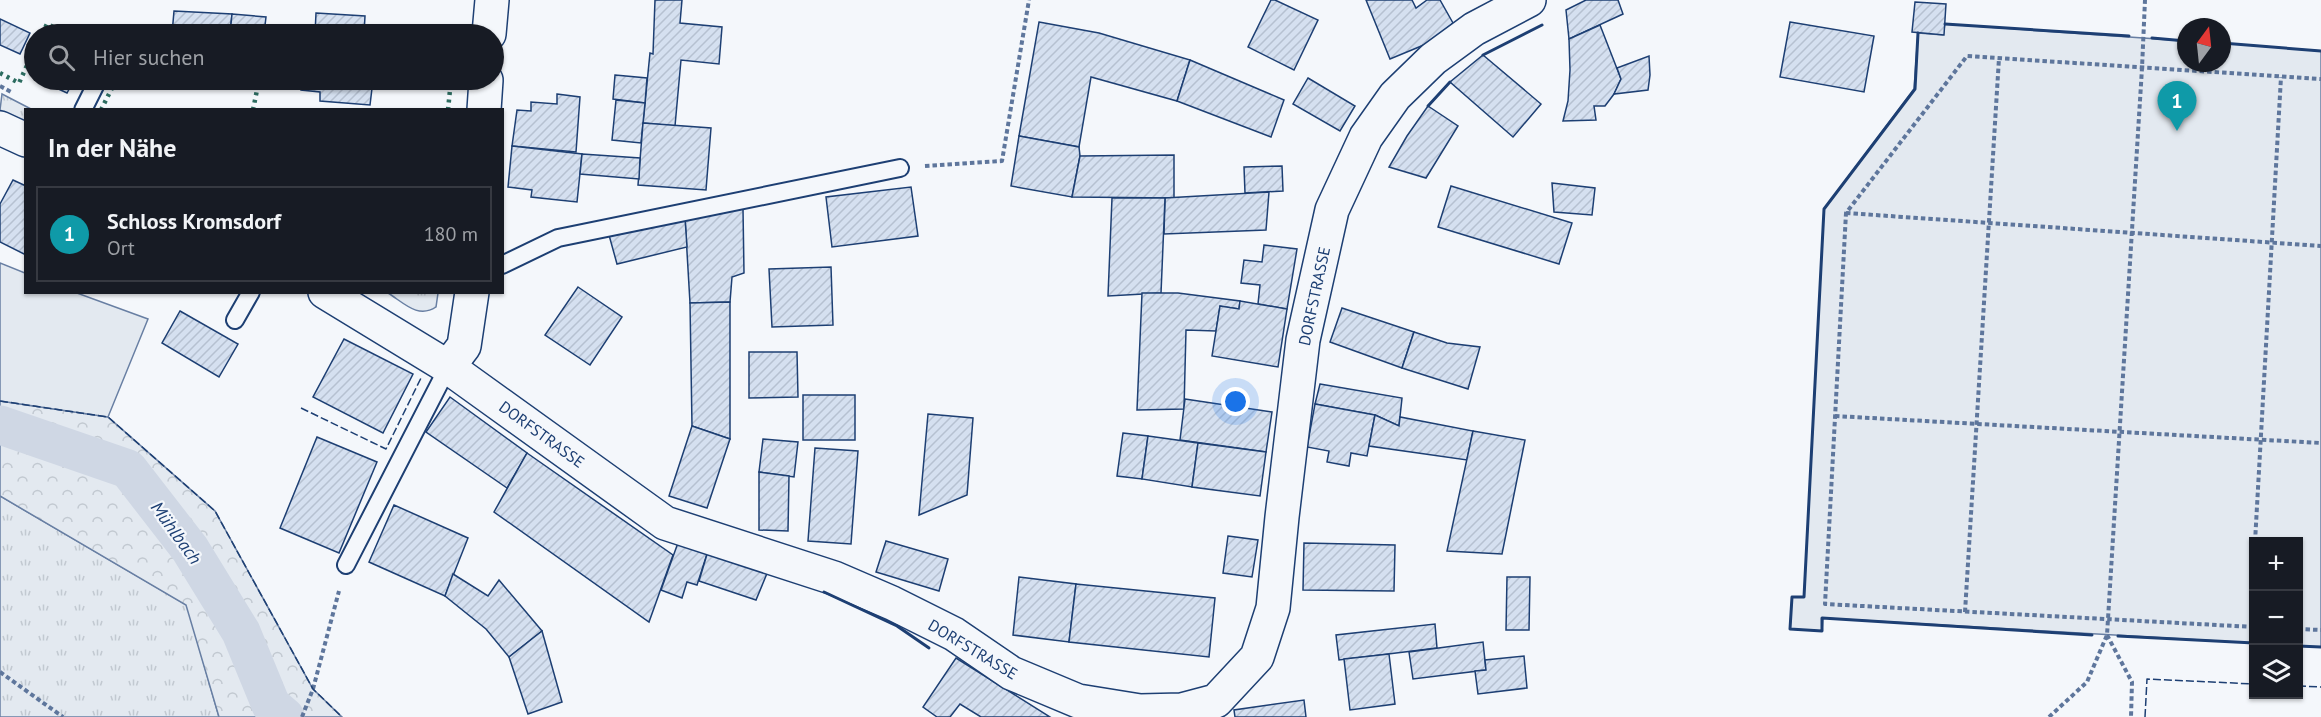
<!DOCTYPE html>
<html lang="de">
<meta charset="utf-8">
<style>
:root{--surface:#171b24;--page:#242831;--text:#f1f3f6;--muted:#9ea1a6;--line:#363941;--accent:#ea580c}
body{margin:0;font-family:"PT Sans",sans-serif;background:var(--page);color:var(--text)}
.controls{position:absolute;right:18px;bottom:18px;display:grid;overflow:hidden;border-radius:0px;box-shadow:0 2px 4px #0004}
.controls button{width:54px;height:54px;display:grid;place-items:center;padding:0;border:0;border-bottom:2px solid var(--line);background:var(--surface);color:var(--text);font:30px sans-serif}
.compass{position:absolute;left:2177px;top:18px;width:54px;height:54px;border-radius:50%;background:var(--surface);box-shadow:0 2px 4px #0004;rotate:15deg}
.you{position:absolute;left:1236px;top:402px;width:21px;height:21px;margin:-15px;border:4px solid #fff;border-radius:50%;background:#1a73e8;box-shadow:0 0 0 9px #1a73e833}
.badge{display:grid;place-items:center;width:39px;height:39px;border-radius:50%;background:var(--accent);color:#fff;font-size:20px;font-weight:700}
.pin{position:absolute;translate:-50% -50px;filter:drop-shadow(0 2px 3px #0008)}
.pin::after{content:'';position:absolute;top:32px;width:21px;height:18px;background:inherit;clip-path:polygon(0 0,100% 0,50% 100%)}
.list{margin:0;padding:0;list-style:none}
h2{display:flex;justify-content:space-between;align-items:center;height:78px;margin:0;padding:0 24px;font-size:26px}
h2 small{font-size:20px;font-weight:400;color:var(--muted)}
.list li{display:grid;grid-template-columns:39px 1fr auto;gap:18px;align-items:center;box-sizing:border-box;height:96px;margin:0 12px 12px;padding:0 12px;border:2px solid var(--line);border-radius:0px}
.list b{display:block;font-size:22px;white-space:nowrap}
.list p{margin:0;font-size:20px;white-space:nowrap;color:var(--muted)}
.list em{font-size:20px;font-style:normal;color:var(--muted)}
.icon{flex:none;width:33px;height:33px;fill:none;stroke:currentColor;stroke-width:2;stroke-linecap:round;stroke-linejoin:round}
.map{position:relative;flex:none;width:2321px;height:717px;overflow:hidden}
.search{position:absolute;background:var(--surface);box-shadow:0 2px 4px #0004;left:24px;top:24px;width:480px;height:66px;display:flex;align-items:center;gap:15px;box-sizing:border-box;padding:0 21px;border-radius:33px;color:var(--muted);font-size:22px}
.panel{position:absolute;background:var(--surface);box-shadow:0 2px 4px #0004;left:24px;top:108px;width:480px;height:186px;border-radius:0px}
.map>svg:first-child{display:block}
.grass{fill:url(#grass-tufts);stroke:#687fa3;stroke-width:1.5}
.forest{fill:url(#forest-crowns);stroke:#687fa3;stroke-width:1.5}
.green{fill:#e3e9f0;stroke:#687fa3;stroke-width:1.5}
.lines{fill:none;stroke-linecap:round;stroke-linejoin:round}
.canal{stroke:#cfd7e4;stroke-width:39}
.building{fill:url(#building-hatch);stroke:#1d3f73;stroke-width:1.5}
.service-casing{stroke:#1d3f73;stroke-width:20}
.minor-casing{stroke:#1d3f73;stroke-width:36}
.tertiary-casing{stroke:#1d3f73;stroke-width:36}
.path{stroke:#5e769c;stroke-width:4;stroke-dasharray:4.5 3;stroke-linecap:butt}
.service{stroke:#f4f7fb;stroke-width:16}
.minor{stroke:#f4f7fb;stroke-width:33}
.tertiary{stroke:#f4f7fb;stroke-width:33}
.hedge{stroke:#2c6c60;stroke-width:4.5;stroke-dasharray:3 4.5;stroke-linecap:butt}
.fence{stroke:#1d3f73;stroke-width:1.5;stroke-dasharray:8 3;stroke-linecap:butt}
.wall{stroke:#1d3f73;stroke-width:3}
.labels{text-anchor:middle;stroke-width:4.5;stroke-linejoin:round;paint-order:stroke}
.street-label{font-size:16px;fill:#1d3f73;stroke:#f4f7fb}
.water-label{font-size:18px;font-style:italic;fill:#1d3f73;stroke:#f4f7fb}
</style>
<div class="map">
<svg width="2321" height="717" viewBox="0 0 2321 717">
<defs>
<pattern id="grass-tufts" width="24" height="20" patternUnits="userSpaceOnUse" patternTransform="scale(1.5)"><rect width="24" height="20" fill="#e3e9f0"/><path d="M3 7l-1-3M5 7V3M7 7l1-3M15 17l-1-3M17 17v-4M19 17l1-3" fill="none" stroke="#c2c9d1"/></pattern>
<pattern id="forest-crowns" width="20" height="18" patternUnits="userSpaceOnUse" patternTransform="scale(1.5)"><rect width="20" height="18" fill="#e3e9f0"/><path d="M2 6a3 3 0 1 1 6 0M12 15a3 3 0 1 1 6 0" fill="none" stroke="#c2c9d1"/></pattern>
<pattern id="building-hatch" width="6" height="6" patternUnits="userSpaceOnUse" patternTransform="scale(1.5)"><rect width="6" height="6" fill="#d5e0f0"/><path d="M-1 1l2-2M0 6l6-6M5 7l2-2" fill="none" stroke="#b6c1d1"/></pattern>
</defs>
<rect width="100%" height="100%" fill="#f4f7fb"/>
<g class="grass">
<path d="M2,94l29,15 -5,1 -1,14 -25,-14z"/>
<path d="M388,293h50l-2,14c-18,12 -32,-4 -48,-14z"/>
<path d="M0,496l187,109 32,112h-219z"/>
</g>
<path class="forest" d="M0,401l108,16 107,94 98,178 29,28h-123l-33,-112 -186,-109z"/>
<g class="green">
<path d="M1945,24l241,17v22h36v-20l99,8v596l-22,-1 -1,-104h-44l-1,101 -430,-25 -1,13 -32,-2 2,-32h12l20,-388 90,-120 4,-56 25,2z"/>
<path d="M0,263l25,10 1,19 51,1 71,26 -40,98 -108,-16z"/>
</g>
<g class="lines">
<path class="canal" d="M0,425l128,44 62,80 51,83 30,73 14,12"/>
</g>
<g class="building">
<path d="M655,0h27l-2,23 42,4 -3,37 -38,-4 -6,66 -32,-3 7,-70 3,1z"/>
<path d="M1271,0h4l43,20 -24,50 -46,-23z"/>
<path d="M1366,0h46l4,8 11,-8h13l13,23 -22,19 -41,17z"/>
<path d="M1586,0h32l5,14 -54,25 -3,-29z"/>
<path d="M1915,2l31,2 -2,31 -32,-3z"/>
<path d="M174,11l58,3 -2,20h-58z"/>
<path d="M316,13l49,3 -1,18h-49z"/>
<path d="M232,14l34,3 -2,17h-34z"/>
<path d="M0,19l30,14 -10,21 -20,-9z"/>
<path d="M1039,22l60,11 91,27 -13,41 -86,-24 -12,70 -60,-11z"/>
<path d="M1790,22l84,14 -10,56 -84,-15z"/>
<path d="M1600,25l21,54 -7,15 -9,12h-11l2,14 -33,1 5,-20 2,-31 -1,-31z"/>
<path d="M1483,55l58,49 -28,33 -63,-55z"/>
<path d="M1649,56l1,19 -2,15 -34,4 7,-15 -4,-11z"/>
<path d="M1190,60l94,40 -13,37 -94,-36z"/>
<path d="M615,75l32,3 -2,25 -32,-4z"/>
<path d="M1308,78l47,28 -15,25 -47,-27z"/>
<path d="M39,80h35l-7,13z"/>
<path d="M301,80h72l-3,25 -50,-4v-9l-19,-2z"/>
<path d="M557,94l23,3 -4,55 -64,-6 5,-36 14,1v-9l26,2z"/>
<path d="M616,100l29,3 -4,40 -29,-3z"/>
<path d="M1428,106l30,20 -32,52 -37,-11 18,-31z"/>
<path d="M643,123l68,5 -5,62 -68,-5z"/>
<path d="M1019,136l60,11 1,9 -8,41 -61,-11z"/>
<path d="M512,146l70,8 -5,48 -46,-5 1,-7 -24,-3z"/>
<path d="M582,154l58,4 -1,21 -59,-5z"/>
<path d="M1174,155v43l-102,-1 8,-41z"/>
<path d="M1282,166l1,25 -38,2 -1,-26z"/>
<path d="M13,180l13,6v69l-26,-13v-38z"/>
<path d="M1552,183l43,5 -3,27 -38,-3z"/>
<path d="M1451,186l121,37 -13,41 -121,-37z"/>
<path d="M911,187l7,49 -86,11 -6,-50z"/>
<path d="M1269,192l-3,38 -102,4 1,-36z"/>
<path d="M1112,198h53l-4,95 -53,3z"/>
<path d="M743,209l1,64 -12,4 -2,25 -40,1 -5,-85z"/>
<path d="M685,218l2,29 -70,17 -8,-29z"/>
<path d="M1264,245l33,4 -10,60 -29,-5 2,-19 -19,-2 3,-23 18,2z"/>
<path d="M831,267l2,58 -61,2 -3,-58z"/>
<path d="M578,287l44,30 -32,48 -45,-30z"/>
<path d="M1142,293h36l62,8 -1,8 -19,-3 -4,25 -30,-1 -2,79 -47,1z"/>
<path d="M1240,301l47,8 -9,58 -66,-11 8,-50 19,3z"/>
<path d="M730,302v137l-38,-13 -2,-123z"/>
<path d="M1342,308l72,24 -12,36 -72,-26z"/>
<path d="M180,311l58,33 -19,33 -57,-34z"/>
<path d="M1414,332l33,11 33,4 -12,42 -66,-21z"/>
<path d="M344,339l69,35 -30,59 -70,-36z"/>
<path d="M749,352h48l1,45 -49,1z"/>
<path d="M1320,384l82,14 -3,28 -24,-11 -60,-11z"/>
<rect x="803" y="395" width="52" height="45"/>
<path d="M450,397l77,56 -20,35 -81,-56z"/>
<path d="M1185,399l87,13 -6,40 -86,-12z"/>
<path d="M1315,404l60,11 -8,41 -16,-3 -2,13 -22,-4 2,-11 -22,-4z"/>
<path d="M928,414l45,4 -6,77 -48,20z"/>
<path d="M1375,415l24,11 1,-9 73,14 -6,29 -98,-14z"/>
<path d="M692,426l38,13 -23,69 -38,-12z"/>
<path d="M1473,431l52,9 -23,114 -55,-3z"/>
<path d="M1123,433l25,3 -6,43 -25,-3z"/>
<path d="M1148,436l50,7 -6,44 -50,-8z"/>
<path d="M317,437l60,25 -38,91 -59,-25z"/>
<path d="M763,439l35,3 -4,35 -35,-5z"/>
<path d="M1198,443l68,9 -6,44 -68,-9z"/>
<path d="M815,448l43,3 -7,93 -43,-3z"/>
<path d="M527,453l146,102 -24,67 -155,-110z"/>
<path d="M759,472l30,4 -1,55 -29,-1z"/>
<path d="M394,505l74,33 -23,58 -76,-34z"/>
<path d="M1228,536l30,4 -6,37 -29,-4z"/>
<path d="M679,540l29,11 -11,34 -10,-3 -5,16 -21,-8z"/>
<path d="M886,541l62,18 -9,32 -63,-19z"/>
<path d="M1304,543l91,2 -1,46 -91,-1z"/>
<path d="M708,551l60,20 -12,29 -57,-19z"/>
<path d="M453,574l35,22 11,-16 43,51 -33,26 -23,-28 -41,-33z"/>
<path d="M1019,577l57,7 -7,58 -56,-7z"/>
<path d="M1507,577h23l-1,53h-23z"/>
<path d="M1076,584l139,14 -6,59 -140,-15z"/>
<path d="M1435,624l2,24 -98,12 -3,-25z"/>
<path d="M542,631l20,71 -34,12 -19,-57z"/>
<path d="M1483,642l3,28 -73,9 -4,-27z"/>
<path d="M1389,654l6,50 -45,6 -6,-51z"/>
<path d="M1524,656l3,32 -49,6 -3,-23 11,-1 -1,-10z"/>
<path d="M956,658l94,59h-69l-21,-13 -10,13h-13l-14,-10z"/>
<path d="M1304,700l2,17h-71l-1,-7z"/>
</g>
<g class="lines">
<defs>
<g id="service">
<path d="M83,110l15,-30"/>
<path d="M502,265l56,-27 342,-70"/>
<path d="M235,320l16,-28"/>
<path d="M346,565l102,-198"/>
</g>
<g id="minor">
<path d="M489,34l3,-34"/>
<path d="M484,110l2,-30"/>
<path d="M448,367l16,-21 8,-54"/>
</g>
<g id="tertiary">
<path d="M0,128l26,12"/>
<path d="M325,292l123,75 217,156 169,55 58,25 62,31 57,39 67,28 62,10 42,-1 34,-9 41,-44 16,-49 9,-91 21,-177 29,-130 34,-73 29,-41 38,-37 41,-30 55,-29"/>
</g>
</defs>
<use href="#service" class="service-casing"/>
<use href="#minor" class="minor-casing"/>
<use href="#tertiary" class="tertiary-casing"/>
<g class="path">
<path d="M0,86l13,7"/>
<path d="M925,166l77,-5 27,-161"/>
<path d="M1846,213l475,33"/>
<path d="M1835,416l486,27"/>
<path d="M2255,542l26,-465"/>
<path d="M1965,612l34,-554"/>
<path d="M2251,626l3,-50"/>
<path d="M2254,627l-429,-23 21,-391 121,-157 354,23"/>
<path d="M2298,629l23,1"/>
<path d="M2107,635l25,47 -1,35"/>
<path d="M0,672l63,45"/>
<path d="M302,717l11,-28 26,-98"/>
<path d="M2049,717l38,-35 20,-47 35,-567 3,-68"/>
</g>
<use href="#service" class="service"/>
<use href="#minor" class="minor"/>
<use href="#tertiary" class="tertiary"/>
<g class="hedge">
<path d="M42,34l5,-10 21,10"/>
<path d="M0,73l19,10 15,-33"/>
<path d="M101,110l15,-30"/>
<path d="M253,110l6,-30"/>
<path d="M448,110l3,-30"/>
</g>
<g class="fence">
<path d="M0,401l108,16 107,94 98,178 29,28"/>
<path d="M301,408l85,41 35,-71"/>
<path d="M2298,686l23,1"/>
<path d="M2145,717l2,-38 107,5"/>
</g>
<g class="wall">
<path d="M1945,24l184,12"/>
<path d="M1918,33l-3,56 -91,120 -20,388h-12l-2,32 32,2v-13l270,17"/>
<path d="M2152,38l34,3"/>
<path d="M2222,43l99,8"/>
<path d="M1483,55l59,-30"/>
<path d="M1428,106l22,-24"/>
<path d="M824,592l73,34 32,22"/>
<path d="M2118,636l136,7"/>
<path d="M2298,646l23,1"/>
</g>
</g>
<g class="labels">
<g class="street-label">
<text transform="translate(1314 296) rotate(-78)" y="6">DORFSTRASSE</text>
<text transform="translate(542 434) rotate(36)" y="6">DORFSTRASSE</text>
<text transform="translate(973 649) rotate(31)" y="6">DORFSTRASSE</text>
</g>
<g class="water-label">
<text transform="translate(176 533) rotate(54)" y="6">Mühlbach</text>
</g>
</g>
</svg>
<div class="controls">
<button>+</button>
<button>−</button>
<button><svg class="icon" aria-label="layers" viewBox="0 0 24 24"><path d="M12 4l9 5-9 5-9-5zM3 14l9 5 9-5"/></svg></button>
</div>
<svg class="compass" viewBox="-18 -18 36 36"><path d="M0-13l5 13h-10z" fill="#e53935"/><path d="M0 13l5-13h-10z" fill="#9ea1a6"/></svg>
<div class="you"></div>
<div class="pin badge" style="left:2177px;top:131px;background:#0f9aa8">1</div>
<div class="search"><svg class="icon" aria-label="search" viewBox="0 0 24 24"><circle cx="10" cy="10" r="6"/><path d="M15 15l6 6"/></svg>Hier suchen</div>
<section class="panel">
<h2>In der Nähe<small></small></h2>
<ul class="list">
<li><span class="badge" style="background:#0f9aa8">1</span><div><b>Schloss Kromsdorf</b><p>Ort</p></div><em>180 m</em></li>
</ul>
</section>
</div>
